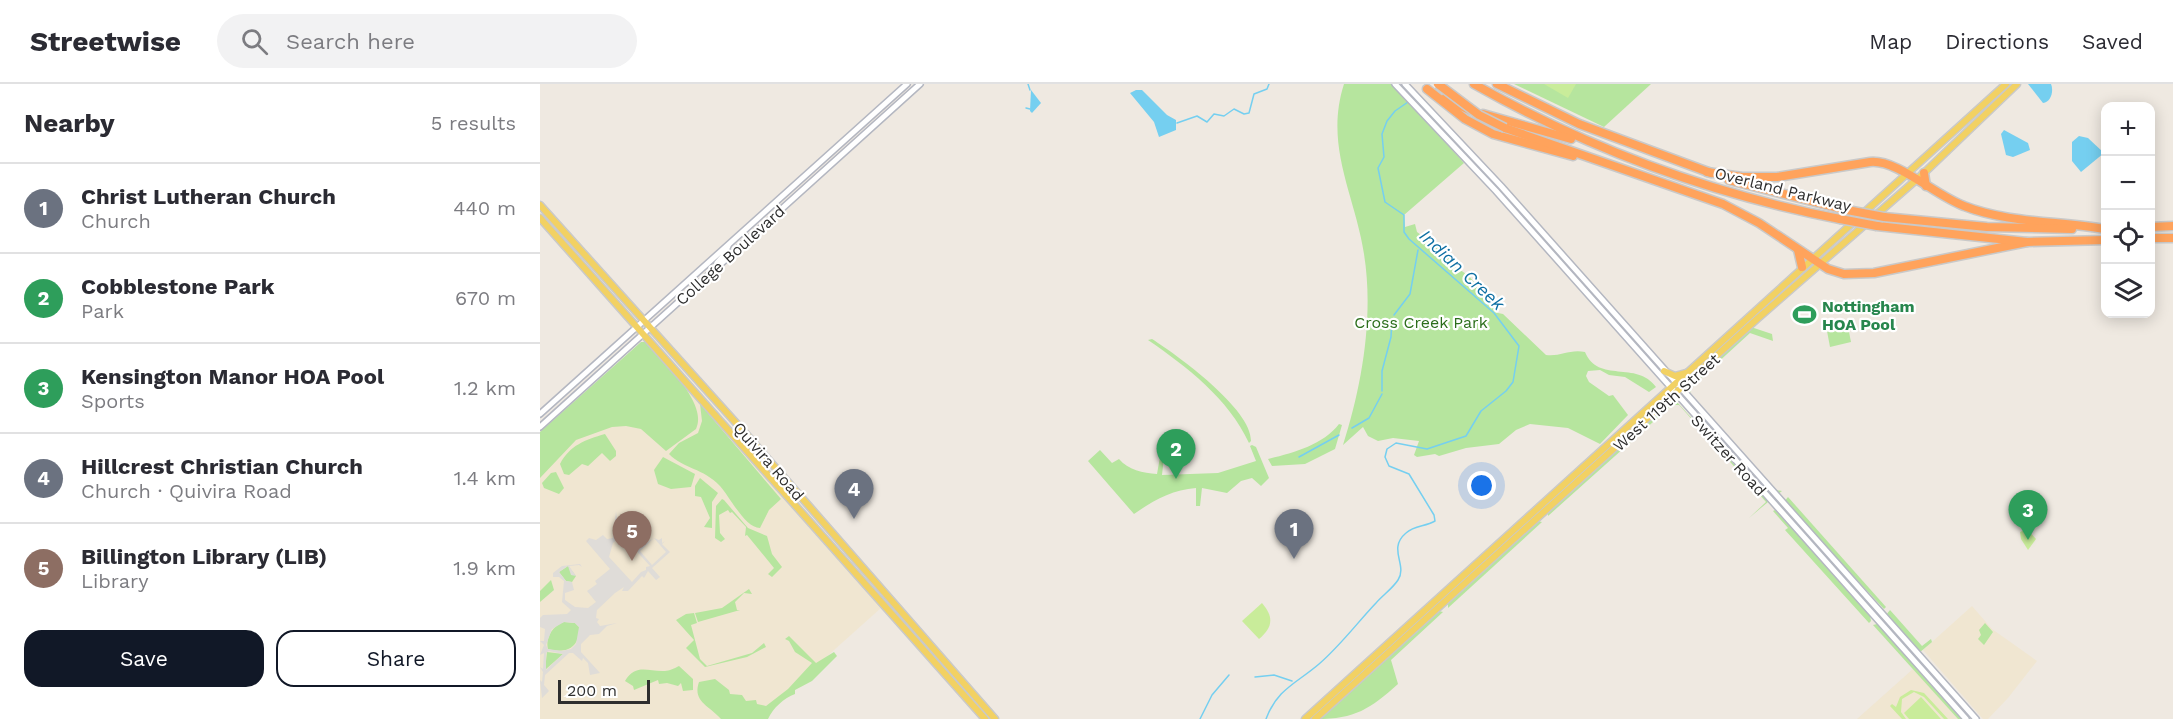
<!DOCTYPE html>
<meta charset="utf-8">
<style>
:root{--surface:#fff;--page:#f2f2f3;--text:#2b2b33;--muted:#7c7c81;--line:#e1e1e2;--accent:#111827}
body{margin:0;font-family:"Work Sans",sans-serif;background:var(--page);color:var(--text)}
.controls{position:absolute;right:18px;top:18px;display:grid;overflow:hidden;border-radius:12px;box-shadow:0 3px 15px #0003}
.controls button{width:54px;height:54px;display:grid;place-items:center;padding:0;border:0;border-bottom:2px solid var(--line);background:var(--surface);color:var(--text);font:30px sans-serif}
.scale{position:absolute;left:18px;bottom:15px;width:92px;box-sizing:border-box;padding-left:6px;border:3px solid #2e2e2e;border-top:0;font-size:16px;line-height:21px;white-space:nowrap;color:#2e2e2e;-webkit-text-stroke:4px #fff;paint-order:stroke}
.you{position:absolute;left:942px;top:402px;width:21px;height:21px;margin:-15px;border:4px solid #fff;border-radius:50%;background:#1a73e8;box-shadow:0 0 0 9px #1a73e833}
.badge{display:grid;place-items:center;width:39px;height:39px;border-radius:50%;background:var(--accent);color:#fff;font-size:20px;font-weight:700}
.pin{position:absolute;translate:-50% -50px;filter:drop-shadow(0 2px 3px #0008)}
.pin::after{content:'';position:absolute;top:32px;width:21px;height:18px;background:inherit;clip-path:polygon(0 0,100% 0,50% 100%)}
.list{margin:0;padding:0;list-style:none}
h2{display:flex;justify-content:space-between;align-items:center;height:78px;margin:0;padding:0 24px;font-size:26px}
h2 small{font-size:20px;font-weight:400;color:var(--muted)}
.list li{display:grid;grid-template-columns:39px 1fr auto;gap:18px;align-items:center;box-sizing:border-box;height:90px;padding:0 24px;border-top:2px solid var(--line)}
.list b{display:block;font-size:22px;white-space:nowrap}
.list p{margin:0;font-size:20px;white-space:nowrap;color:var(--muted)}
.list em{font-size:20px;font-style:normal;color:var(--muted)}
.actions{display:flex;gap:12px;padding:18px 24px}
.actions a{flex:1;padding:14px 0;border:2px solid var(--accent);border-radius:18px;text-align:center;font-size:21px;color:var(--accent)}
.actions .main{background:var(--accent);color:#fff}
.icon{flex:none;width:33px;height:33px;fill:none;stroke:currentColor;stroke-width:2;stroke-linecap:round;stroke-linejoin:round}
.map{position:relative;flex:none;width:1633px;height:635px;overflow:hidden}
header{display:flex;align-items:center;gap:36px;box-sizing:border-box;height:84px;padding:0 30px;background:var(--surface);border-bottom:2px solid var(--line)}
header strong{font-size:28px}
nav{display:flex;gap:33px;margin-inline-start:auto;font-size:21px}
.search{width:420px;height:54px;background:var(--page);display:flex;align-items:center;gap:15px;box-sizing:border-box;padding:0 21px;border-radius:33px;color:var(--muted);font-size:22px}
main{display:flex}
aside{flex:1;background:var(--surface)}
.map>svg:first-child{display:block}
.education{fill:#f0e6d1}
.green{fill:#b6e59e}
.pitch{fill:#c9ec9a}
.plaza{fill:#dfdcd8;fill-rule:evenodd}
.water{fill:#75cff0}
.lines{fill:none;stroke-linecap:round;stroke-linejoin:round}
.stream{stroke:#75cff0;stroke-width:1.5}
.secondary-casing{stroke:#b4b7c1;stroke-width:8}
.primary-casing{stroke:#c9c9c9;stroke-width:9}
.motorway-casing{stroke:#c9c9c9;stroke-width:11}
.secondary{stroke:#fff;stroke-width:5}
.primary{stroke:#f2d163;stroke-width:6}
.motorway{stroke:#ffa35c;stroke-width:8}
.motorway-bridge-casing{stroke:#c9c9c9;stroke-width:11;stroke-linecap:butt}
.motorway-bridge{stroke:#ffa35c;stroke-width:8}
.labels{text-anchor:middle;stroke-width:4.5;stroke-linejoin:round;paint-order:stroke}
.street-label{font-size:16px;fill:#2e2e2e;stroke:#fff}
.leisure-label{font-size:16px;font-weight:bold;fill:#27864d;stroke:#fff;text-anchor:start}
.park-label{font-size:16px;fill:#2c6e1b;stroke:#fff}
.water-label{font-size:18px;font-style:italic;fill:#0d6fa3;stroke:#fff}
</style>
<header>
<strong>Streetwise</strong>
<div class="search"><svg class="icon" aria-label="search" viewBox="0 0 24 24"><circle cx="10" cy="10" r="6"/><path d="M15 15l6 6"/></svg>Search here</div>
<nav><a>Map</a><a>Directions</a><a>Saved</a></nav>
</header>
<main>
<aside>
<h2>Nearby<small>5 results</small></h2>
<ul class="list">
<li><span class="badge" style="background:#6b7280">1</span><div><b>Christ Lutheran Church</b><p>Church</p></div><em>440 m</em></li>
<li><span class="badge" style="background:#2e9e5b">2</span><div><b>Cobblestone Park</b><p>Park</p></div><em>670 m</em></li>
<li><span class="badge" style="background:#2e9e5b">3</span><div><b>Kensington Manor HOA Pool</b><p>Sports</p></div><em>1.2 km</em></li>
<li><span class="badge" style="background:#6b7280">4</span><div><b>Hillcrest Christian Church</b><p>Church · Quivira Road</p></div><em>1.4 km</em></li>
<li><span class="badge" style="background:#8d6e63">5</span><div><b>Billington Library (LIB)</b><p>Library</p></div><em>1.9 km</em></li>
</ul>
<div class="actions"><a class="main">Save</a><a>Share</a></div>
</aside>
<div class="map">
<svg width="1633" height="635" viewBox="0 0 1633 635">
<rect width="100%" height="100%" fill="#efe9e1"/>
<g class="education">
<path d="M106,258l235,266 -124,111h-217v-286z"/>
<path d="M1432,522l20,23 45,32 -29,37 -20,21h-5l-60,-69z"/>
<path d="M1373,585l45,50h-101z"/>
</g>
<g class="green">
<path d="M804,0h50l70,79 -60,52 1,12 10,-3 2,8 29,21 7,12 16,11 29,37 5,1 43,41c14,2 23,-6 39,-3 13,32 52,8 71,35l-7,5 -24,-15 -16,-2 -9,-5 -12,1 -2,5 3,6 20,14 4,-1 15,20 -28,29 -32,-16 -38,-4 -14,6 -17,14 -33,4 -27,8 -4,-2 -18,3 -3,-2 5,-14 -26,-3 -15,3 -10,-5 -5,-9 -20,18c19,-59 31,-129 21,-191 -9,-59 -40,-108 -20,-170z"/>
<path d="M974,0h137l-47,43z"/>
<path d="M1211,243l21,7 1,7 -23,-8 -59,54 -1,7 86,96 6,1 -4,3 -93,-104z"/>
<path d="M1308,243l3,15 -21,5 -3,-16z"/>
<path d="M612,255c25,16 100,70 99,102l-2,2c-21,-45 -62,-76 -101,-103z"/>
<path d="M101,258h5c17,18 63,63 50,87l-30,22 -25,-22 -15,-3 -14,1 -36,13 -36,38v-46z"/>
<path d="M1135,316l91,99 2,3 -19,16 17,-16 -87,-97h-7l-124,111v-4l122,-111z"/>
<path d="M160,320l81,95 -12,11 -9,18c-15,0 -30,-31 -40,-42 -17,-18 -36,-17 -51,-32l10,-11 19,-10 4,-12z"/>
<path d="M799,340l3,1 -7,24 -30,15 -33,2 -4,-7c25,-6 55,-14 71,-35z"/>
<path d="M65,350l11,17v5l-6,5 -8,-8 -14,13 -6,-2 -13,11 -5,-1 -4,-10c10,-19 25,-24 45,-30z"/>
<path d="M712,361l4,2 13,31 -8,8 -9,-8 -11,3 -14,12 -25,-5 -2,18h-4v-18c-24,2 -42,12 -62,26l-46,-53 12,-11 12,13 7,-4c9,11 24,14 38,15l3,-17h4l-2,18 56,-2 38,-12 -6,-15z"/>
<path d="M123,373l32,17 -4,13 -20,2 -13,-5 -4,-14z"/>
<path d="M16,388l8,16 -5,6 -15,-6 -2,-5 9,-10z"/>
<path d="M160,394l18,15 -6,9v26l-8,-1 6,-9 -9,-21 -6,-1v-10z"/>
<path d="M1248,413l98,110 -2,2 -100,-107z"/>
<path d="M182,415l2,1 24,28 19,8 5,18 10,13 -10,10 -4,-3 6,-6 -27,-33 -2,1 1,-9 -14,-15 -2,1 -2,-3 -9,5 1,18 5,6 -4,3 -6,-4 1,-32z"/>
<path d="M1235,426l95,105 1,6 -2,2 -84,-93 3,-2 -15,-17z"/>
<path d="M997,437l5,1 -94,86v-5z"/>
<path d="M28,482l8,10 -4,6 -6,-1 -7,-9z"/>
<path d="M11,496l3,10 -14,12v-11z"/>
<path d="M209,505l3,5 -8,-1 -9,9 2,8h3l-42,12 -3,-9 27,-5z"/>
<path d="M1350,526l32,36 9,-7 1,3 -13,11 -33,-38z"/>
<path d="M899,527l4,1 -52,48 7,24c-28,25 -43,35 -81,35z"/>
<path d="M154,529l3,10 -6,2 9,34 7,7 45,-13 12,-10 2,4 -19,10 -42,10 -19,-19 8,-8 -18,-20 10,-6z"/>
<path d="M24,538l11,1 4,4c1,21 -13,27 -31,22 -3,-11 5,-24 16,-27z"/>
<path d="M1445,539l8,9 -9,13 -6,-6 3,-4 -2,-5z"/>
<path d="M1337,540l2,1 84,94h-5l-85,-94z"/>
<path d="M249,552l27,27 18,-11 3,4 -25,25 -17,9v4c-11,4 -22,14 -27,25h-47c-11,-13 -29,-17 -22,-37l16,-3 14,11 1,4 12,1 4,6 10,-1 1,4 9,2 22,-17 24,-26 -17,-11 -6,-11 -4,-2z"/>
<path d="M7,568l16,2 -18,16z"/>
<path d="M139,582l14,13v11l-10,1 -2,-8 -3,3 -11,-3 -8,1 -1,-4 -24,10 -1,-4 -8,-5c11,-18 23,-9 40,-10 4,0 10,-3 14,-5z"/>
</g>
<g class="pitch">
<path d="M1004,0h32l-8,14z"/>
<path d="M1487,445l9,10 -8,11 -7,-11 -1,-7z"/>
<path d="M722,519c12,14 11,24 -3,36l-17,-18z"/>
<path d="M1371,606l13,3 24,26h-4l-20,-22 -10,-5 -12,7 -1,13 5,7h-4l-12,-13 2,-2 4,3 4,-10z"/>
<path d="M1381,613l20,22h-32l-5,-6z"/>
</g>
<path class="plaza" d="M76,427l2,15 5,3 3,-6 6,7 -6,6 11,13 17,-11 -14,13 12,14 14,-13 -12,-14 5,2 3,-2v5l3,-2 -3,3 8,8 -18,16 8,9 -4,3 -8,-9 -4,7 -2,-2 -14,15h-6l2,-4 -9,6 -18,17 -1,8 3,1 -2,3 3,4 17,-3 -10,3 -8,8 -9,1 -9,9v8l19,21 -10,2 -2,-12 -5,-5 -1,3 -9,-8h-4l-24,22 -1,10 5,6 -7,7 -2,-18 2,2 1,-10 -3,-5 3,2 1,-16 -4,2 4,-10 -4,-4h4l1,-12 -5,-2v-9l3,-3 24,-1 4,-4 -9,-8 2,-21 -5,-4h-6v-4l9,-7 18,-2 2,3 -3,-2 -10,1 7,10 -5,-1 -3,-9 -9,6 7,9 6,1 2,8 -9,3v7l10,7 13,1 8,-6 -9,-11 10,-7 -2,-3 15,-12 -24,-28 3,-3 7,2 7,-5 4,4 6,-1zM81,451l8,8v4l2,-2 19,21 -4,1v3l-5,2 -9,10 -23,-25 4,-14zM24,538l11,1 4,4 -3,17 -5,5 -9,2 -14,-2 -2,-4 6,-16zM9,567l14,3 -17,16v-17z"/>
<g class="water">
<path d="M1488,0h23c3,7 0,18 -8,19z"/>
<path d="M491,6l10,13 -9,10 -2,-2z"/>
<path d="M596,6h6l25,25 9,5v10l-17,7 -5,-15 -24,-29z"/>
<path d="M1464,46l24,13 2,7 -17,7 -7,-2 -5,-21z"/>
<path d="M1539,52l9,2 16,15 -23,19 -9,-11v-19z"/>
</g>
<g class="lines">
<g class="stream">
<path d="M488,0l2,6"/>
<path d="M486,24l4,1"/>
<path d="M637,39l20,-7 10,6 7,-8 10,2 10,-7 10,5 5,-1 5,-19 13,-5 2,-5"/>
<path d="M854,231l16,-21 8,-44"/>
<path d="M842,307v-20l9,-34 1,-18"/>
<path d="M812,344l17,-10 13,-24"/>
<path d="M759,373l40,-22"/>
<path d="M715,593l19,-2 18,6"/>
<path d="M660,635l12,-24 17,-20"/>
<path d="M726,635c11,-30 31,-36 53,-55 21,-18 38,-41 57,-61 6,-7 17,-15 22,-23 10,-15 -11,-31 8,-47 9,-8 19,-6 29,-12l-1,-6 -25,-41 -20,-8 -4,-9 2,-8 9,-6 31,6 39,-13 15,-25 25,-20 7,-9 6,-36 -25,-33 -85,-74 -5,-7v-17l-19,-13 -7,-34 6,-11 -2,-23 5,-13 8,-10 13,-9"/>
</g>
<defs>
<g id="secondary">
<path d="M855,0l101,107 470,528"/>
<path d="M865,0l96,102 475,533"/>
<path d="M177,179l7,-8 4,-9"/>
<path d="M0,330l367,-330"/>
<path d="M0,343l380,-343"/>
</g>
<g id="primary">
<path d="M0,121l206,229 249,285"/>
<path d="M0,134l445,501"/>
<path d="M1124,287l11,5 11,-3"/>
<path d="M765,635l701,-635"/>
<path d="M775,635l442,-400 167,-146 93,-89"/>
</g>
<g id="motorway">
<path d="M934,0c115,65 237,110 366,135"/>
<path d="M957,0l82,40 132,49"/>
<path d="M887,5l38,30 28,15 80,22"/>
<path d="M904,15l26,11"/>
<path d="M943,30l88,25"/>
<path d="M965,44l218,76 36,19 69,46 16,5 30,-1 153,-31"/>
<path d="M1167,88l35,5h35l93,-15c27,-3 66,34 94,44 43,17 94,15 140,23"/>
<path d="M1384,89l2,13"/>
<path d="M1189,96l118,30"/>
<path d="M1344,133l103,10 85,2"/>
<path d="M1337,142l150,16 79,-2"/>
<path d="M1610,143l23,-1"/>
<path d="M1610,154h23"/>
<path d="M1258,166l4,17"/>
</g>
</defs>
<use href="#secondary" class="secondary-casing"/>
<use href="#primary" class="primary-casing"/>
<use href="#motorway" class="motorway-casing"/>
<use href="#secondary" class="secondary"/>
<use href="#primary" class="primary"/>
<use href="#motorway" class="motorway"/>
<defs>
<g id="motorway-bridge">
<path d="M898,0l41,31 26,13"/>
<path d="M1307,126l37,7"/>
<path d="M1300,135l37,7"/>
</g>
</defs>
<use href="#motorway-bridge" class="motorway-bridge-casing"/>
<use href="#motorway-bridge" class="motorway-bridge"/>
</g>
<defs>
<symbol id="stadium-bare" viewBox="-9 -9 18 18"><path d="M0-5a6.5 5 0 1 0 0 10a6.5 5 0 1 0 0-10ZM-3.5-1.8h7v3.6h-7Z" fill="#2e9e5b" stroke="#fff" stroke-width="2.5" paint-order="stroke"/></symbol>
</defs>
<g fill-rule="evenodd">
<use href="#stadium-bare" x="1248" y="214" width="33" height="33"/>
</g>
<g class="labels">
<g class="street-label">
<text transform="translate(1243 105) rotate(14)" y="6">Overland Parkway</text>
<text transform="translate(190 171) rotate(-42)" y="6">College Boulevard</text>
<text transform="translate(1126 318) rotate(-42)" y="6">West 119th Street</text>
<text transform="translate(1189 371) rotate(48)" y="6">Switzer Road</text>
<text transform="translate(229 377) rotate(49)" y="6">Quivira Road</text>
</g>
<g class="leisure-label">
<text x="1282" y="228">Nottingham<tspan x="1282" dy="18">HOA Pool</tspan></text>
</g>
<g class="park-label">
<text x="881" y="244">Cross Creek Park</text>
</g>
<g class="water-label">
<text transform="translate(922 186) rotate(43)" y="6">Indian Creek</text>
</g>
</g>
</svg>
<div class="controls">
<button>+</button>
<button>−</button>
<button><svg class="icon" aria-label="locate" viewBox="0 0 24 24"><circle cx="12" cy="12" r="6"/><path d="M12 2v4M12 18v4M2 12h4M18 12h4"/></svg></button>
<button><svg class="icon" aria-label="layers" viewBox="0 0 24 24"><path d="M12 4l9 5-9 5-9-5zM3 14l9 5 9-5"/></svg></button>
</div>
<div class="scale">200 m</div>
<div class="you"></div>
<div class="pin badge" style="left:754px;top:475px;background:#6b7280">1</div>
<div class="pin badge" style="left:636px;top:395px;background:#2e9e5b">2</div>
<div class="pin badge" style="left:1488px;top:456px;background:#2e9e5b">3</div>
<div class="pin badge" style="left:314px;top:435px;background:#6b7280">4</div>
<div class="pin badge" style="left:92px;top:477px;background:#8d6e63">5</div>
</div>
</main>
